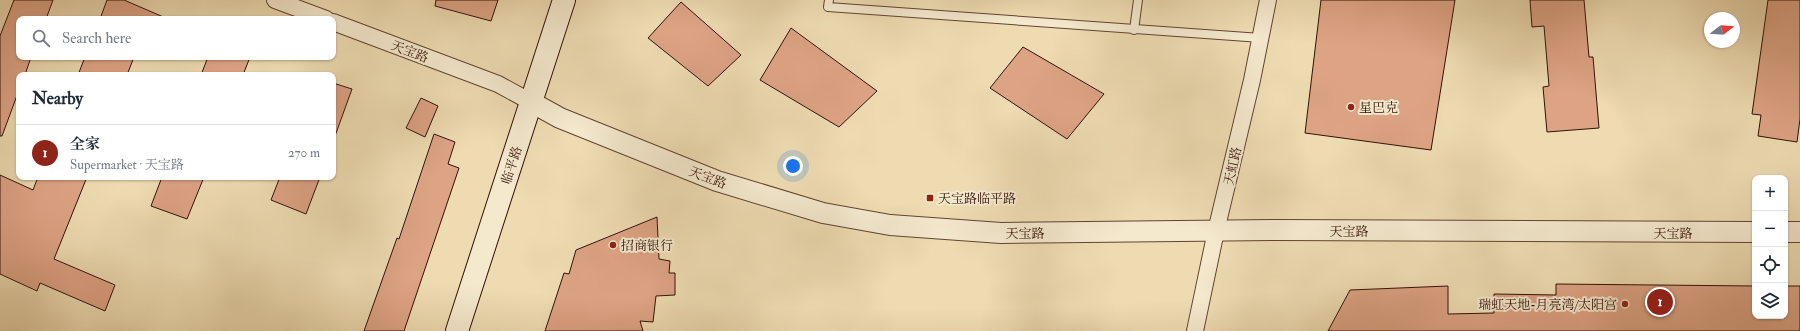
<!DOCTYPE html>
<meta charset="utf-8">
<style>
:root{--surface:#fff;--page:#f6f6f7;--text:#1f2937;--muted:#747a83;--line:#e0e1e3;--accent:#8f2418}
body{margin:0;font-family:"IM FELL Double Pica","Noto Serif SC",serif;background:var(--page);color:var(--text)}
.controls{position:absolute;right:12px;bottom:12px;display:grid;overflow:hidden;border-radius:8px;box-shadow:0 1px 3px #0004}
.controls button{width:36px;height:36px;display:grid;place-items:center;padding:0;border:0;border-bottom:1px solid var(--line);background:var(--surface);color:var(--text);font:20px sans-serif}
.compass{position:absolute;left:1704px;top:12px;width:36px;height:36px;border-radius:50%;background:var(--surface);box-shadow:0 1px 3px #0004;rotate:73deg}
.you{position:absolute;left:793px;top:166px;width:14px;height:14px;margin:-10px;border:3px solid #fff;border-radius:50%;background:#1a73e8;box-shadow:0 0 0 6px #1a73e833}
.badge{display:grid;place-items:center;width:26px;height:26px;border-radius:50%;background:var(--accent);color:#fff;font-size:13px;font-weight:700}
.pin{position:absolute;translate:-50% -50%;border:2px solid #fff;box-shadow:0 1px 4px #0006}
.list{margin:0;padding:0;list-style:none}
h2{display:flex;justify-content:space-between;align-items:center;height:52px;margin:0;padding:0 16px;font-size:17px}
h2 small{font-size:13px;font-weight:400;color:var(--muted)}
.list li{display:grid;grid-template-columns:26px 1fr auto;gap:12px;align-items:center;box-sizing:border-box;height:56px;padding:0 16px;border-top:1px solid var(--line)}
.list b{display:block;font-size:15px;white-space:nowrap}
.list p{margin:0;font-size:13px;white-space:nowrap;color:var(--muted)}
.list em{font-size:13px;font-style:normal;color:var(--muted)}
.icon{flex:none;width:22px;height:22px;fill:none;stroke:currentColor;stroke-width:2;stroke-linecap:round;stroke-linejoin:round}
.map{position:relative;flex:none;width:1800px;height:331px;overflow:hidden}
.search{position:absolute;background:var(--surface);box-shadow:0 1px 3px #0004;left:16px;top:16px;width:320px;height:44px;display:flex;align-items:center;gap:10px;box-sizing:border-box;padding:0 14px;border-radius:8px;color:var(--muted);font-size:15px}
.panel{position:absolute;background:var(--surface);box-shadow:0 1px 3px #0004;left:16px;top:72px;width:320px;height:108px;border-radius:8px}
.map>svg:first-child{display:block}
.building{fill:#dda385;stroke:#321104}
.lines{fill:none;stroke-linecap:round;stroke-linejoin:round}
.service-casing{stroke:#614430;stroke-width:10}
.minor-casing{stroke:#614430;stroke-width:18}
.tertiary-casing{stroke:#614430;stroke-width:22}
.secondary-casing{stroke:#321104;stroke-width:24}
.service{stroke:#f4e8cd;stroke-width:8}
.minor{stroke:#f4e8cd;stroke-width:16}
.tertiary{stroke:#f4e8cd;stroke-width:20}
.secondary{stroke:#f4e8cd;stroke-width:22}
.poi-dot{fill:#8f2418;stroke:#f4e8cd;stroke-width:1.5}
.labels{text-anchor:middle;stroke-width:4;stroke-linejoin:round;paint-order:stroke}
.street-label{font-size:13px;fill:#321104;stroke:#f4e8cd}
.poi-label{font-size:13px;fill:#321104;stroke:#f4e8cd;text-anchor:start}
</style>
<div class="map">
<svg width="1800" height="331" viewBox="0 0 1800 331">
<rect width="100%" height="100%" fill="#eedbb2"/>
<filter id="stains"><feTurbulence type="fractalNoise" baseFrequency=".005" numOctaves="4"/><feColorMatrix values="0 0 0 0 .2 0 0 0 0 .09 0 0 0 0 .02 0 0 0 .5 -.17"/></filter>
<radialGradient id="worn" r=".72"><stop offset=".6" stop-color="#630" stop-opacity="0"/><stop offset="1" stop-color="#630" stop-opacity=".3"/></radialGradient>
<g class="building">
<path d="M14,0h39l-7,19h-27v38h12l-6,18h-6v15l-17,46h-2v-100z"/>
<path d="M107,0h17l44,19h-68z"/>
<path d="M436,0h62l-7,21 -56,-15z"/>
<path d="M1321,0h134l-24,150 -126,-17z"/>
<path d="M1530,0h54l5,57h4l6,71 -52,4 -4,-45 6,-1 -5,-60 -12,1z"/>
<path d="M1768,0h32v119l-3,23 -39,-6 3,-21 -9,-1z"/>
<path d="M681,2l60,53 -33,31 -60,-48z"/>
<path d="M791,28l86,63 -38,36 -79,-47z"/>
<path d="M1023,47l81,47 -37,45 -77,-51z"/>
<path d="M85,57h49l-7,18h-49z"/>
<path d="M208,57h42l-7,18h-42z"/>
<path d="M333,83l19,6 -17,47 -2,-1z"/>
<path d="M421,98l17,8 -13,31 -19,-9z"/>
<path d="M434,134l21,8 -7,22 11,4 -55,163h-40l33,-93 2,1z"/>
<path d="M0,175l33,15 5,-13h49l-33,82 61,26 -10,26 -65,-28 -3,8 -37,-17z"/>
<path d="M162,177h42l-17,42 -36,-13z"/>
<path d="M280,177h40l-14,37 -35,-14z"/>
<path d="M657,217l2,42 11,2 -1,12h6v22l-19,1 -3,26 -13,-1 3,10h-98l19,-58 5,1 7,-24z"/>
<path d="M1556,284l199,2v30h30v-30h15v45h-472l22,-41 98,-4v28l46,-1v-19l62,1z"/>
</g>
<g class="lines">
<defs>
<g id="service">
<path d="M829,0l-1,7 433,31"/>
<path d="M1134,30l4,-30"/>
</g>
<g id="minor">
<path d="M275,0l51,19"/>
<path d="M333,22l165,62 33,18"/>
<path d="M1195,331l21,-100 36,-151 16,-80"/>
</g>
<g id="tertiary">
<path d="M531,102l29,16 157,63 106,32 67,12 111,8 276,-3 478,2"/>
<path d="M1785,232h15"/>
</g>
<path id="secondary" d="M457,331l107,-331"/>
</defs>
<use href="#service" class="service-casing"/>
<use href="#minor" class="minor-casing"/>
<use href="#tertiary" class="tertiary-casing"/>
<use href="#secondary" class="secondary-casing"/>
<use href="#service" class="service"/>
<use href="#minor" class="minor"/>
<use href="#tertiary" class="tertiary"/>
<use href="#secondary" class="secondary"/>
</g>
<g class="poi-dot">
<circle cx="1351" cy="107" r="4"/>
<rect x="926" y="194" width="8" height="8" rx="2"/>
<circle cx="613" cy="245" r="4"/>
<circle cx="1625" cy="304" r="4"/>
</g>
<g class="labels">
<g class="street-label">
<text transform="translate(410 51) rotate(21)" y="5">天宝路</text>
<text transform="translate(511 165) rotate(-72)" y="5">临平路</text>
<text transform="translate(1232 166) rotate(-77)" y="5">天虹路</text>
<text transform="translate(708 177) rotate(21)" y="5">天宝路</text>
<text x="1349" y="236">天宝路</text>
<text x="1025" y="238">天宝路</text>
<text x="1673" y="238">天宝路</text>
</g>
<g class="poi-label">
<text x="1359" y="112">星巴克</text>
<text x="938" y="203">天宝路临平路</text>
<text x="621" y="250">招商银行</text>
<text x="1617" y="309" text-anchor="end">瑞虹天地-月亮湾/太阳宫</text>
</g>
</g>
<rect width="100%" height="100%" filter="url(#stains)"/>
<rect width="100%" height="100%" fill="url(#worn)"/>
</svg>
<div class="controls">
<button>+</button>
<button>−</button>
<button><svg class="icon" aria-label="locate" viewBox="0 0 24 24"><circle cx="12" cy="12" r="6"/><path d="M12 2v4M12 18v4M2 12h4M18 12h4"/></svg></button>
<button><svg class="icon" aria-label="layers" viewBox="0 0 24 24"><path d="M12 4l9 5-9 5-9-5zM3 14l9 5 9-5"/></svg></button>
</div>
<svg class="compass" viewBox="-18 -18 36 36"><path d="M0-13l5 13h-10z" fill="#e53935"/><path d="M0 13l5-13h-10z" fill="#747a83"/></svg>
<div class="you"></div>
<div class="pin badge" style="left:1660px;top:302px">1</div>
<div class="search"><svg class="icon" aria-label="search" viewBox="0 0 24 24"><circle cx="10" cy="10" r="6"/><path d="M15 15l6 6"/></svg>Search here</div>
<section class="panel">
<h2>Nearby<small></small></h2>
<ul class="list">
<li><span class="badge">1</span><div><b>全家</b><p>Supermarket · 天宝路</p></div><em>270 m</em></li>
</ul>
</section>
</div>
